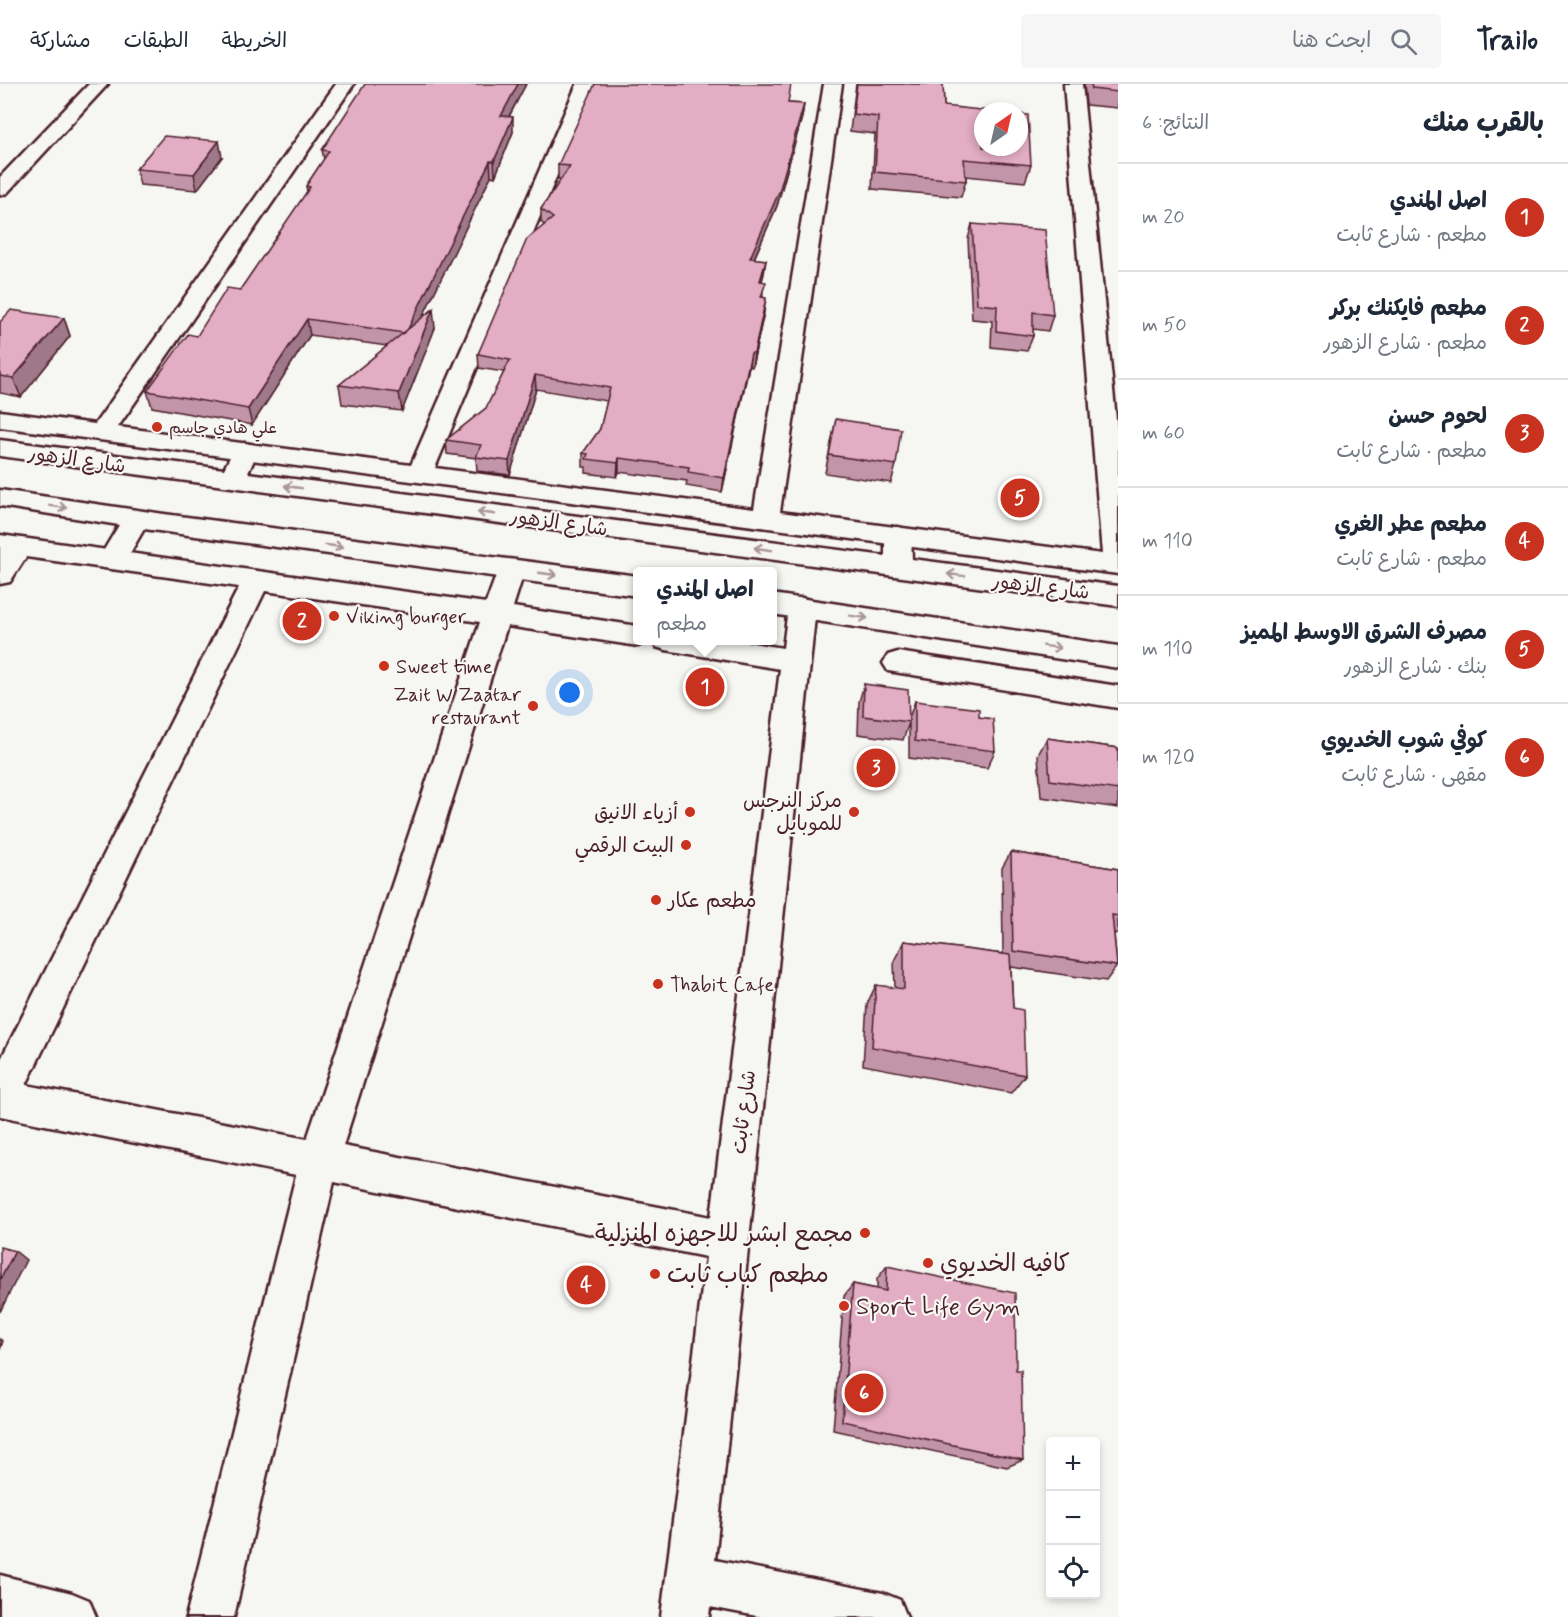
<!DOCTYPE html>
<html lang="ar">
<meta charset="utf-8">
<style>
:root{--surface:#fff;--page:#f6f6f7;--text:#1f2937;--muted:#747a83;--line:#e0e1e3;--accent:#c8321e}
body{margin:0;font-family:Mynerve,"Playpen Sans Arabic",sans-serif;background:var(--page);color:var(--text);direction:rtl}
.controls{position:absolute;right:18px;bottom:18px;display:grid;overflow:hidden;border-radius:6px;box-shadow:0 3px 9px #0003}
.controls button{width:54px;height:54px;display:grid;place-items:center;padding:0;border:0;border-bottom:2px solid var(--line);background:var(--surface);color:var(--text);font:30px sans-serif}
.compass{position:absolute;left:974px;top:18px;width:54px;height:54px;border-radius:50%;background:var(--surface);box-shadow:0 3px 9px #0003;rotate:34deg}
.you{position:absolute;left:570px;top:609px;width:21px;height:21px;margin:-15px;border:4px solid #fff;border-radius:50%;background:#1a73e8;box-shadow:0 0 0 9px #1a73e833}
.badge{display:grid;place-items:center;width:39px;height:39px;border-radius:50%;background:var(--accent);color:#fff;font-size:20px;font-weight:700}
.pin{position:absolute;translate:-50% -50%;border:3px solid #fff;box-shadow:0 2px 6px #0006}
.popup{position:absolute;left:633px;top:483px;width:144px;height:78px;box-sizing:border-box;display:grid;place-content:center;border-radius:6px;background:var(--surface);filter:drop-shadow(0 2px 4px #0005);font-size:20px;white-space:nowrap;color:var(--muted)}
.popup b{font-size:22px;color:var(--text)}
.popup::after{content:'';position:absolute;left:50%;top:100%;margin-left:-12px;border:12px solid transparent;border-top-color:var(--surface)}
.list{margin:0;padding:0;list-style:none}
h2{display:flex;justify-content:space-between;align-items:center;height:78px;margin:0;padding:0 24px;font-size:26px}
h2 small{font-size:20px;font-weight:400;color:var(--muted)}
.list li{display:grid;grid-template-columns:39px 1fr auto;gap:18px;align-items:center;box-sizing:border-box;height:108px;padding:0 24px;border-top:2px solid var(--line)}
.list b{display:block;font-size:22px;white-space:nowrap}
.list p{margin:0;font-size:20px;white-space:nowrap;color:var(--muted)}
.list em{font-size:20px;font-style:normal;color:var(--muted)}
.icon{flex:none;width:33px;height:33px;fill:none;stroke:currentColor;stroke-width:2;stroke-linecap:round;stroke-linejoin:round}
.map{position:relative;flex:none;width:1118px;height:1533px;overflow:hidden;direction:ltr}
header{display:flex;align-items:center;gap:36px;box-sizing:border-box;height:84px;padding:0 30px;background:var(--surface);border-bottom:2px solid var(--line)}
header strong{font-size:28px}
nav{display:flex;gap:33px;margin-inline-start:auto;font-size:21px}
.search{width:420px;height:54px;background:var(--page);display:flex;align-items:center;gap:15px;box-sizing:border-box;padding:0 21px;border-radius:6px;color:var(--muted);font-size:22px}
main{display:flex}
aside{flex:1;background:var(--surface)}
.map>svg:first-child{display:block}
.lines{fill:none;stroke-linecap:round;stroke-linejoin:round}
.minor-casing{stroke:#4a1f2b;stroke-width:5}
.major-casing{stroke:#4a1f2b;stroke-width:5}
.minor{fill:#f6f6f2;fill-rule:evenodd}
.major{fill:#f6f6f2;fill-rule:evenodd}
.wall{fill:#c395a9;stroke:#4a1f2b;stroke-width:1.5}
.shaded-wall{fill:#9f7989;stroke:#4a1f2b;stroke-width:1.5}
.building{fill:#e3adc4;stroke:#4a1f2b;stroke-width:1.5}
.oneway{stroke:#a99598}
.poi-dot{fill:#c8321e;stroke:#f6f6f2;stroke-width:2}
.labels{text-anchor:middle;stroke-width:4.5;stroke-linejoin:round;paint-order:stroke}
.far-poi-label{font-size:16px;fill:#4a1f2b;stroke:#f6f6f2;text-anchor:start}
.street-label{font-size:20px;fill:#4a1f2b;stroke:#f6f6f2}
.poi-label{font-size:20px;fill:#4a1f2b;stroke:#f6f6f2;text-anchor:start}
.near-poi-label{font-size:24px;fill:#4a1f2b;stroke:#f6f6f2;text-anchor:start}
</style>
<header>
<strong>Trailo</strong>
<div class="search"><svg class="icon" aria-label="search" viewBox="0 0 24 24"><circle cx="10" cy="10" r="6"/><path d="M15 15l6 6"/></svg>ابحث هنا</div>
<nav><a>الخريطة</a><a>الطبقات</a><a>مشاركة</a></nav>
</header>
<main>
<aside>
<h2>بالقرب منك<small>النتائج: 6</small></h2>
<ul class="list">
<li><span class="badge">1</span><div><b>اصل المندي</b><p>مطعم · شارع ثابت</p></div><em>20 m</em></li>
<li><span class="badge">2</span><div><b>مطعم فايكنك بركر</b><p>مطعم · شارع الزهور</p></div><em>50 m</em></li>
<li><span class="badge">3</span><div><b>لحوم حسن</b><p>مطعم · شارع ثابت</p></div><em>60 m</em></li>
<li><span class="badge">4</span><div><b>مطعم عطر الغري</b><p>مطعم · شارع ثابت</p></div><em>110 m</em></li>
<li><span class="badge">5</span><div><b>مصرف الشرق الاوسط المميز</b><p>بنك · شارع الزهور</p></div><em>110 m</em></li>
<li><span class="badge">6</span><div><b>كوفي شوب الخديوي</b><p>مقهى · شارع ثابت</p></div><em>120 m</em></li>
</ul>
</aside>
<div class="map">
<svg width="1118" height="1533" viewBox="0 0 1118 1533">
<rect width="100%" height="100%" fill="#f6f6f2"/>
<filter id="ink" filterUnits="userSpaceOnUse"><feTurbulence type="fractalNoise" baseFrequency=".0167" numOctaves="2"/><feDisplacementMap in="SourceGraphic" scale="12" xChannelSelector="R" yChannelSelector="G"/><feConvolveMatrix kernelMatrix="1 2 1 2 8 2 1 2 1" color-interpolation-filters="sRGB"/></filter>
<g filter="url(#ink)">
<g class="lines">
<defs>
<g id="minor">
<path d="M89,0h19l-101,109 -7,2v-18z"/>
<path d="M336,0h18l-236,343 293,38 166,-381h18l-160,384 319,41 70,-425h18l-62,428 322,42 -38,-470h18l36,355v135l-1118,-147v-16l95,13z"/>
<path d="M0,451l486,68 15,-41 10,-2 10,2 4,7 -12,38 125,19v14h12l-12,6 -131,-20 -164,520 368,71 69,-548 -114,-19 -10,-3 -4,-7h82l49,8 5,-40 4,-7 10,-3 10,3 4,7 -101,952 168,33 17,7 7,17h-145l-52,-10 -1,10h-48l45,-360 -372,-75 -100,435h-48l110,-442 -296,-59v-55l239,-474 -213,-30 -16,25 -10,2zM265,507l215,31 -173,517 -281,-54z"/>
<path d="M898,568l220,34v22l-230,-37 -5,-8 5,-8z"/>
<path d="M0,1491l72,18 17,7 7,17h-96z"/>
</g>
<g id="major">
<path d="M0,356l224,29 12,-24 9,-2 9,2 4,6 -10,22 637,83v-20l3,-6 10,-3 10,3 3,6 1,23 206,27v20l-1118,-150z"/>
<path d="M0,406l164,24 474,62v20l-494,-67 -22,38 -10,2 -10,-2 -4,-7 21,-35 -119,-19z"/>
<path d="M772,510l346,52v22l-346,-54z"/>
</g>
</defs>
<use href="#minor" class="minor-casing"/>
<use href="#major" class="major-casing"/>
<use href="#minor" class="minor"/>
<use href="#major" class="major"/>
</g>
<g class="wall">
<path d="M526,0l-17,33 4,15 -18,45 -4,-1 -69,142 13,10 -33,83 -60,-7 -3,-19 48,-39 -77,-11 -58,90 -100,-18 -5,-16 93,-101 67,-98 -1,-6 18,-27 -2,-9z"/>
<path d="M856,0h87l1,22 87,59 -6,17 -59,-6v5l-5,16 -89,-8 3,-55 -25,-3z"/>
<path d="M1084,0h34v24l-32,-3z"/>
<path d="M788,19l16,1 -2,13 -25,89 -23,53 12,1 -4,21 2,31 -12,55 -3,-1 -27,126 -36,-6 1,-5 -68,-9 -2,5 -31,-4v-6h-3v-14l17,-24 7,-28 -71,-12 -26,86 -33,-4 -1,-13 -29,-4 -1,-14 40,-32 18,-36 -25,-4 -1,-14 66,-129 -3,-3v-13l21,-30h-4v-14z"/>
<path d="M222,73l-25,33 -57,-5 -4,-16z"/>
<path d="M972,140l81,91 -5,16 -15,-2v7l-6,15 -36,-4 1,-26 -20,-2 -4,-80z"/>
<path d="M64,234l6,18 -49,61 -21,-4v-71z"/>
<path d="M836,335l60,46 -5,18 -66,-10z"/>
<path d="M864,600l45,34 6,-17 64,16 16,34 -8,17 -78,-10v-35l-6,17 -45,-6 1,-32z"/>
<path d="M1047,654l71,10v60l-77,-11 -3,-42z"/>
<path d="M1011,768l107,17v65l-4,-1 3,33 -11,15 -95,-14 2,41 12,67 -14,18 -148,-28 4,-61 9,-19 19,3 -1,-27 10,-20 99,13 -1,-86z"/>
<path d="M887,1182l136,194 -16,7 -174,-37 11,-134 9,-12 24,5v-10z"/>
</g>
<g class="shaded-wall">
<path d="M518,0h8l-25,47v-15z"/>
<path d="M804,20l-2,13 -25,89 -29,66 2,-14z"/>
<path d="M513,33v15l-18,45 -1,-16z"/>
<path d="M219,57l3,16 -25,33 -3,-16z"/>
<path d="M490,77l1,15 -84,173 -2,-16z"/>
<path d="M766,176l-2,14 -6,21 2,-14z"/>
<path d="M766,214l-2,14 -12,55 2,-14z"/>
<path d="M433,225l2,19 -33,83 -3,-18z"/>
<path d="M64,234l6,18 -49,61 -8,-19z"/>
<path d="M307,235l3,16 -58,90 -4,-16z"/>
<path d="M751,269l-2,13 -27,126 2,-14z"/>
<path d="M535,291l1,14 -26,86 -1,-14z"/>
<path d="M619,374v14l-2,5 1,-14z"/>
<path d="M15,1167l11,9 -26,52v-32z"/>
<path d="M0,1255l3,2 -3,9z"/>
</g>
<g class="building">
<path d="M365,0h153l-17,32 12,1 -19,44h-4l-83,170 -3,2 -97,-14 -59,90 -101,-18 41,-57 9,2 30,-48 13,2 70,-103 -4,-1 23,-35 -7,-1z"/>
<path d="M595,0h196l-3,19 16,1 -25,88 -29,66 16,2 -6,21 6,1 -5,15 5,1 -12,55h-3l-27,125 -36,-6 1,-5 -70,-9 -1,5 -32,-4 2,-5 -5,-1 17,-24 10,-41 -75,-13 -26,86 -33,-4 5,-12 -35,-5 40,-32 24,-48 -32,-6 49,-115 26,-21 -12,-9 29,-43 -12,-1z"/>
<path d="M857,0h86l1,22 46,5h-7v36h36v-33l9,1 3,50 -67,-6 2,22 -91,-9 3,-55 -25,-3z"/>
<path d="M1091,0h27v8l-26,-3z"/>
<path d="M164,52l55,5 -25,33 -58,-5z"/>
<path d="M972,140l73,6 8,85 -20,-3v24l-37,-5 1,-25 -20,-2z"/>
<path d="M433,225l-34,84 -60,-8z"/>
<path d="M11,226l53,8 -51,60 -13,-2v-54z"/>
<path d="M836,335l65,10 -5,36 -67,-10z"/>
<path d="M864,600l44,6 1,32 -46,-6z"/>
<path d="M915,617l64,8v8l14,2 2,32 -80,-10z"/>
<path d="M1047,654l71,10v42l-68,-10z"/>
<path d="M1011,768l107,17v47l-6,-1 5,51 -104,-15z"/>
<path d="M904,857l106,14 3,53 10,2 2,65 -153,-28 4,-62 28,4z"/>
<path d="M0,1163l15,4 -15,29z"/>
<path d="M887,1182l128,27 1,77h5l2,90 -181,-39 11,-137 33,7z"/>
</g>
<defs><path id="oneway-shaft" d="M-6 0H5M1.5-3L5.5 0L1.5 3" fill="none" stroke-width="1.6" stroke-linecap="round" stroke-linejoin="round" transform="scale(1.5)"/></defs>
<g class="oneway">
<use href="#oneway-shaft" transform="translate(293 403) rotate(-172)"/>
<use href="#oneway-shaft" transform="translate(58 423) rotate(9)"/>
<use href="#oneway-shaft" transform="translate(486 429) rotate(-172)"/>
<use href="#oneway-shaft" transform="translate(334 462) rotate(8)"/>
<use href="#oneway-shaft" transform="translate(763 465) rotate(-172)"/>
<use href="#oneway-shaft" transform="translate(548 490) rotate(8)"/>
<use href="#oneway-shaft" transform="translate(956 491) rotate(-173)"/>
<use href="#oneway-shaft" transform="translate(859 533) rotate(9)"/>
<use href="#oneway-shaft" transform="translate(1052 563) rotate(9)"/>
</g>
</g>
<g class="poi-dot">
<circle cx="157" cy="343" r="6"/>
<circle cx="334" cy="532" r="6"/>
<circle cx="384" cy="582" r="6"/>
<circle cx="533" cy="622" r="6"/>
<circle cx="690" cy="728" r="6"/>
<circle cx="854" cy="728" r="6"/>
<circle cx="686" cy="761" r="6"/>
<circle cx="656" cy="816" r="6"/>
<circle cx="658" cy="900" r="6"/>
<circle cx="865" cy="1149" r="6"/>
<circle cx="928" cy="1179" r="6"/>
<circle cx="655" cy="1190" r="6"/>
<circle cx="844" cy="1222" r="6"/>
</g>
<g class="labels">
<g class="far-poi-label">
<text x="169" y="349">علي هادي جاسم</text>
</g>
<g class="street-label">
<text transform="translate(77 375) rotate(8)" y="7">شارع الزهور</text>
<text transform="translate(559 438) rotate(8)" y="7">شارع الزهور</text>
<text transform="translate(1041 502) rotate(7)" y="7">شارع الزهور</text>
<text transform="translate(743 1028) rotate(-83)" y="7">شارع ثابت</text>
</g>
<g class="poi-label">
<text x="346" y="539">Viking burger</text>
<text x="396" y="589">Sweet time</text>
<text x="521" y="617" text-anchor="end">Zait W Zaatar<tspan x="521" dy="23">restaurant</tspan></text>
<text x="842" y="723" text-anchor="end">مركز النرجس<tspan x="842" dy="23">للموبايل</tspan></text>
<text x="678" y="735" text-anchor="end">أزياء الانيق</text>
<text x="674" y="768" text-anchor="end">البيت الرقمي</text>
<text x="668" y="823">مطعم عكار</text>
<text x="670" y="907">Thabit Cafe</text>
</g>
<g class="near-poi-label">
<text x="853" y="1157" text-anchor="end">مجمع ابشر للاجهزه المنزلية</text>
<text x="940" y="1187">كافيه الخديوي</text>
<text x="667" y="1198">مطعم كباب ثابت</text>
<text x="856" y="1230">Sport Life Gym</text>
</g>
</g>
</svg>
<div class="controls">
<button>+</button>
<button>−</button>
<button><svg class="icon" aria-label="locate" viewBox="0 0 24 24"><circle cx="12" cy="12" r="6"/><path d="M12 2v4M12 18v4M2 12h4M18 12h4"/></svg></button>
</div>
<svg class="compass" viewBox="-18 -18 36 36"><path d="M0-13l5 13h-10z" fill="#e53935"/><path d="M0 13l5-13h-10z" fill="#747a83"/></svg>
<div class="you"></div>
<div class="pin badge" style="left:705px;top:603px">1</div>
<div class="popup"><b>اصل المندي</b>مطعم</div>
<div class="pin badge" style="left:302px;top:537px">2</div>
<div class="pin badge" style="left:876px;top:684px">3</div>
<div class="pin badge" style="left:586px;top:1201px">4</div>
<div class="pin badge" style="left:1020px;top:414px">5</div>
<div class="pin badge" style="left:864px;top:1309px">6</div>
</div>
</main>
